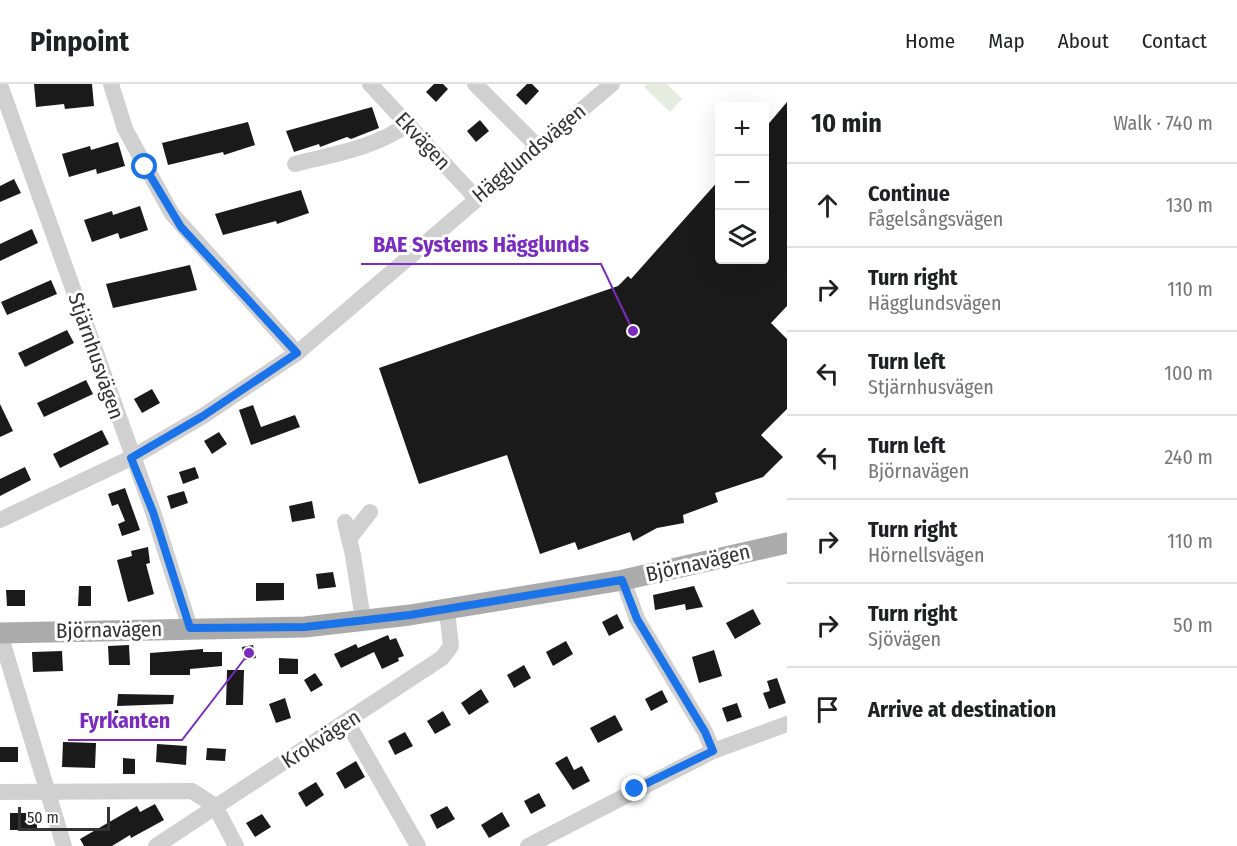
<!DOCTYPE html>
<meta charset="utf-8">
<style>
:root{--surface:#fff;--page:#f2f2f2;--text:#202124;--muted:#757577;--line:#e0e0e0}
body{margin:0;font-family:"Fira Sans Condensed",sans-serif;background:var(--page);color:var(--text)}
.controls{position:absolute;right:18px;top:18px;display:grid;overflow:hidden;border-radius:6px;box-shadow:0 6px 24px #0002}
.controls button{width:54px;height:54px;display:grid;place-items:center;padding:0;border:0;border-bottom:2px solid var(--line);background:var(--surface);color:var(--text);font:30px sans-serif}
.scale{position:absolute;left:18px;bottom:15px;width:92px;box-sizing:border-box;padding-left:6px;border:3px solid #333;border-top:0;font-size:16px;line-height:21px;white-space:nowrap;color:#333;-webkit-text-stroke:4px #fff;paint-order:stroke}
.stop{position:absolute;width:18px;height:18px;margin:-14px;border:4px solid #1a73e8;border-radius:50%;background:#fff}
.stop.end{background:#1a73e8;border-color:#fff;box-shadow:0 2px 6px #0008}
.list{margin:0;padding:0;list-style:none}
h2{display:flex;justify-content:space-between;align-items:center;height:78px;margin:0;padding:0 24px;font-size:26px}
h2 small{font-size:20px;font-weight:400;color:var(--muted)}
.list li{display:grid;grid-template-columns:39px 1fr auto;gap:18px;align-items:center;box-sizing:border-box;height:84px;padding:0 24px;border-top:2px solid var(--line)}
.list b{display:block;font-size:22px;white-space:nowrap}
.list p{margin:0;font-size:20px;white-space:nowrap;color:var(--muted)}
.list em{font-size:20px;font-style:normal;color:var(--muted)}
.icon{flex:none;width:33px;height:33px;fill:none;stroke:currentColor;stroke-width:2;stroke-linecap:round;stroke-linejoin:round}
.map{position:relative;flex:none;width:787px;height:762px;overflow:hidden}
header{display:flex;align-items:center;gap:36px;box-sizing:border-box;height:84px;padding:0 30px;background:var(--surface);border-bottom:2px solid var(--line)}
header strong{font-size:28px}
nav{display:flex;gap:33px;margin-inline-start:auto;font-size:21px}
main{display:flex}
aside{flex:1;background:var(--surface)}
.map>svg:first-child{display:block}
.green{fill:#e6ecdf}
.building{fill:#1a1a1a}
.lines{fill:none;stroke-linecap:round;stroke-linejoin:round}
.minor{stroke:#d0d0d0;stroke-width:16}
.major{stroke:#ababab;stroke-width:21}
.route{stroke:#1a73e8;stroke-width:8}
.labels{text-anchor:middle;stroke-width:6;stroke-linejoin:round;paint-order:stroke}
.street-label{font-size:21px;fill:#333;stroke:#fff}
.leader{fill:none;stroke:#7b2cbf;stroke-width:2}
.callout-dot{fill:#7b2cbf;stroke:#fff;stroke-width:2}
.callout-label{font-size:22px;text-anchor:middle;font-weight:bold;fill:#7b2cbf;stroke:#fff;stroke-width:6;stroke-linejoin:round;paint-order:stroke}
</style>
<header>
<strong>Pinpoint</strong>
<nav><a>Home</a><a>Map</a><a>About</a><a>Contact</a></nav>
</header>
<main>
<div class="map">
<svg width="787" height="762" viewBox="0 0 787 762">
<rect width="100%" height="100%" fill="#fff"/>
<path class="green" d="M647,0h20l15,15 -12,13 -26,-25z"/>
<g class="building">
<path d="M34,0h58l2,22 -29,3 -1,-5 -28,3z"/>
<path d="M434,0h9l5,5 -12,13 -10,-10z"/>
<path d="M527,0h5l7,7 -13,14 -10,-10z"/>
<path d="M787,18v204l-16,17 16,16v70l-26,26 22,22 -20,20 -48,16 3,9 -35,13 1,8 -27,5 -24,13 -3,-9 -52,18 -3,-8 -35,12 -33,-99 -88,29 -40,-116 239,-82 10,-10 3,3 89,-100v81h45v-132z"/>
<path d="M372,23l7,21 -28,11 -4,-2 -27,10 -1,-3 -25,8 -8,-21z"/>
<path d="M480,36l9,11 -13,11 -9,-11z"/>
<path d="M248,38l7,23 -31,10 -1,-3 -55,13 -6,-22z"/>
<path d="M118,58l7,24 -28,8 -1,-5 -27,8 -7,-23 28,-8 1,4z"/>
<path d="M14,95l7,14 -21,9v-16z"/>
<path d="M301,106l8,23 -32,11 -1,-3 -53,14 -8,-21z"/>
<path d="M140,122l8,24 -28,9 -2,-6 -26,9 -8,-22 28,-9 1,4z"/>
<path d="M32,145l6,14 -38,18v-17z"/>
<path d="M190,181l7,25 -84,18 -7,-24z"/>
<path d="M51,196l6,14 -50,21 -6,-13z"/>
<path d="M67,246l7,13 -49,24 -7,-14z"/>
<path d="M86,296l7,14 -49,23 -7,-14z"/>
<path d="M152,305l8,14 -18,10 -8,-14z"/>
<path d="M0,320l13,27 -13,6z"/>
<path d="M253,321l8,22 34,-12 5,12 -49,18 -12,-35z"/>
<path d="M102,346l7,14 -49,24 -7,-14z"/>
<path d="M219,348l8,12 -15,10 -8,-13z"/>
<path d="M25,383l6,13 -31,16v-17z"/>
<path d="M195,383l4,11 -16,6 -4,-12z"/>
<path d="M125,404l15,42 -18,6 -4,-12 7,-3 -7,-17 -6,2 -4,-12z"/>
<path d="M184,407l4,12 -17,6 -4,-13z"/>
<path d="M312,417l3,17 -23,4 -3,-16z"/>
<path d="M148,463l2,16 -4,1 8,30 -26,8 -11,-42 15,-4 -1,-5z"/>
<path d="M333,488l3,15 -18,2 -2,-15z"/>
<path d="M256,499h28v17l-28,1z"/>
<path d="M79,502h12v20h-13z"/>
<path d="M694,502l9,21 -17,3 -1,-6 -30,6 -2,-15z"/>
<path d="M6,506h19v16h-18z"/>
<path d="M753,525l8,15 -26,15 -9,-16z"/>
<path d="M617,530l7,14 -15,8 -7,-14z"/>
<path d="M388,551l2,5 6,-2 8,18 -6,2 1,3 -17,8 -8,-17 -33,16 -7,-14 22,-10 2,4z"/>
<path d="M566,557l7,13 -20,12 -7,-14z"/>
<path d="M129,561l1,20h-21l-1,-19z"/>
<path d="M253,561l3,13 -12,2 -2,-13z"/>
<path d="M203,565v3h19v14l-32,3v6h-40v-22z"/>
<path d="M714,566l8,26 -23,7 -7,-26z"/>
<path d="M62,567l1,20 -30,1 -1,-20z"/>
<path d="M279,574l19,1v15h-19z"/>
<path d="M524,581l7,13 -17,10 -7,-13z"/>
<path d="M227,586h17l-1,35h-17z"/>
<path d="M315,589l8,12 -12,7 -7,-12z"/>
<path d="M777,594l9,25 -17,6 -6,-16 7,-2 -3,-10z"/>
<path d="M481,605l8,13 -20,13 -8,-12z"/>
<path d="M662,606l6,12 -17,9 -6,-12z"/>
<path d="M118,610l56,1 -1,9 -56,2z"/>
<path d="M285,614l6,20 -15,5 -7,-19z"/>
<path d="M737,619l5,14 -15,5 -5,-14z"/>
<path d="M118,626l2,14 -10,1 -1,-14z"/>
<path d="M443,627l8,14 -16,9 -8,-13z"/>
<path d="M615,631l8,15 -25,13 -8,-15z"/>
<path d="M405,648l8,14 -18,9 -7,-14z"/>
<path d="M63,658l33,1 -1,25 -33,-1z"/>
<path d="M157,660l30,2 -1,19 -30,-3z"/>
<rect x="0" y="663" width="18" height="15"/>
<path d="M207,664l19,1 -1,12 -19,-1z"/>
<path d="M567,672l7,14 8,-4 8,15 -17,9 -18,-27z"/>
<path d="M123,674l12,1v15h-12z"/>
<path d="M356,677l9,16 -20,12 -9,-16z"/>
<path d="M316,698l8,13 -18,12 -8,-14z"/>
<path d="M539,709l7,13 -15,8 -7,-13z"/>
<path d="M155,720l9,16 -33,18 -1,-3 -18,11h-28l-4,-7 57,-33 3,6z"/>
<path d="M447,722l8,13 -18,10 -7,-14z"/>
<path d="M502,728l8,14 -21,12 -8,-13z"/>
<rect x="10" y="729" width="27" height="17"/>
<path d="M262,730l9,13 -16,10 -9,-14z"/>
</g>
<g class="lines">
<g class="minor">
<path d="M111,0l14,45 47,85 125,139"/>
<path d="M370,0l106,114"/>
<path d="M475,0l63,63"/>
<path d="M0,1l153,427 37,116"/>
<path d="M295,80c39,-10 80,-16 113,-40"/>
<path d="M0,436l131,-62 72,-42 94,-63 315,-269"/>
<path d="M345,438l8,33 10,65"/>
<path d="M349,455l21,-27"/>
<path d="M623,496l14,39 68,113 8,19"/>
<path d="M0,550l64,212"/>
<path d="M347,638l71,124"/>
<path d="M0,708l192,-1 23,15 21,40"/>
<path d="M156,762l286,-188 9,-12 -4,-35"/>
<path d="M528,762l185,-95 74,-27"/>
</g>
<path class="major" d="M0,549l305,-6 105,-12 213,-35 164,-37"/>
</g>
<g class="lines">
<path class="route" d="M145,83l36,60 116,126 -94,63 -72,42 22,54 37,116 115,-1 105,-12 212,-35 15,39 68,113 8,19 -78,38"/>
</g>
<g class="labels">
<g class="street-label">
<text transform="translate(423 57) rotate(47)" y="7">Ekvägen</text>
<text transform="translate(529 69) rotate(-40)" y="7">Hägglundsvägen</text>
<text transform="translate(96 272) rotate(71)" y="7">Stjärnhusvägen</text>
<text transform="translate(698 479) rotate(-13)" y="7">Björnavägen</text>
<text transform="translate(109 546) rotate(-1)" y="7">Björnavägen</text>
<text transform="translate(321 655) rotate(-33)" y="7">Krokvägen</text>
</g>
</g>
<path class="leader" d="M633 247L601 180H361M249 569L182 656H68"/>
<g class="callout-dot">
<circle cx="633" cy="247" r="6"/>
<circle cx="249" cy="569" r="6"/>
</g>
<g class="callout-label">
<text x="481" y="168">BAE Systems Hägglunds</text>
<text x="125" y="644">Fyrkanten</text>
</g>
</svg>
<div class="controls">
<button>+</button>
<button>−</button>
<button><svg class="icon" aria-label="layers" viewBox="0 0 24 24"><path d="M12 4l9 5-9 5-9-5zM3 14l9 5 9-5"/></svg></button>
</div>
<div class="scale">50 m</div>
<div class="stop" style="left:145px;top:83px"></div>
<div class="stop end" style="left:635px;top:705px"></div>
</div>
<aside>
<h2>10 min<small>Walk · 740 m</small></h2>
<ul class="list">
<li><svg class="icon" aria-label="ahead" viewBox="0 0 24 24"><path d="M12 20V5M6 11l6-6 6 6"/></svg><div><b>Continue</b><p>Fågelsångsvägen</p></div><em>130 m</em></li>
<li><svg class="icon" aria-label="right" viewBox="0 0 24 24"><path d="M7 20v-9h11M14 6l5 5-5 5"/></svg><div><b>Turn right</b><p>Hägglundsvägen</p></div><em>110 m</em></li>
<li><svg class="icon" aria-label="left" viewBox="0 0 24 24"><path d="M17 20v-9H6M10 6l-5 5 5 5"/></svg><div><b>Turn left</b><p>Stjärnhusvägen</p></div><em>100 m</em></li>
<li><svg class="icon" aria-label="left" viewBox="0 0 24 24"><path d="M17 20v-9H6M10 6l-5 5 5 5"/></svg><div><b>Turn left</b><p>Björnavägen</p></div><em>240 m</em></li>
<li><svg class="icon" aria-label="right" viewBox="0 0 24 24"><path d="M7 20v-9h11M14 6l5 5-5 5"/></svg><div><b>Turn right</b><p>Hörnellsvägen</p></div><em>110 m</em></li>
<li><svg class="icon" aria-label="right" viewBox="0 0 24 24"><path d="M7 20v-9h11M14 6l5 5-5 5"/></svg><div><b>Turn right</b><p>Sjövägen</p></div><em>50 m</em></li>
<li><svg class="icon" aria-label="arrive" viewBox="0 0 24 24"><path d="M6 21V4h12l-3 4 3 4H6"/></svg><div><b>Arrive at destination</b></div></li>
</ul>
</aside>
</main>
